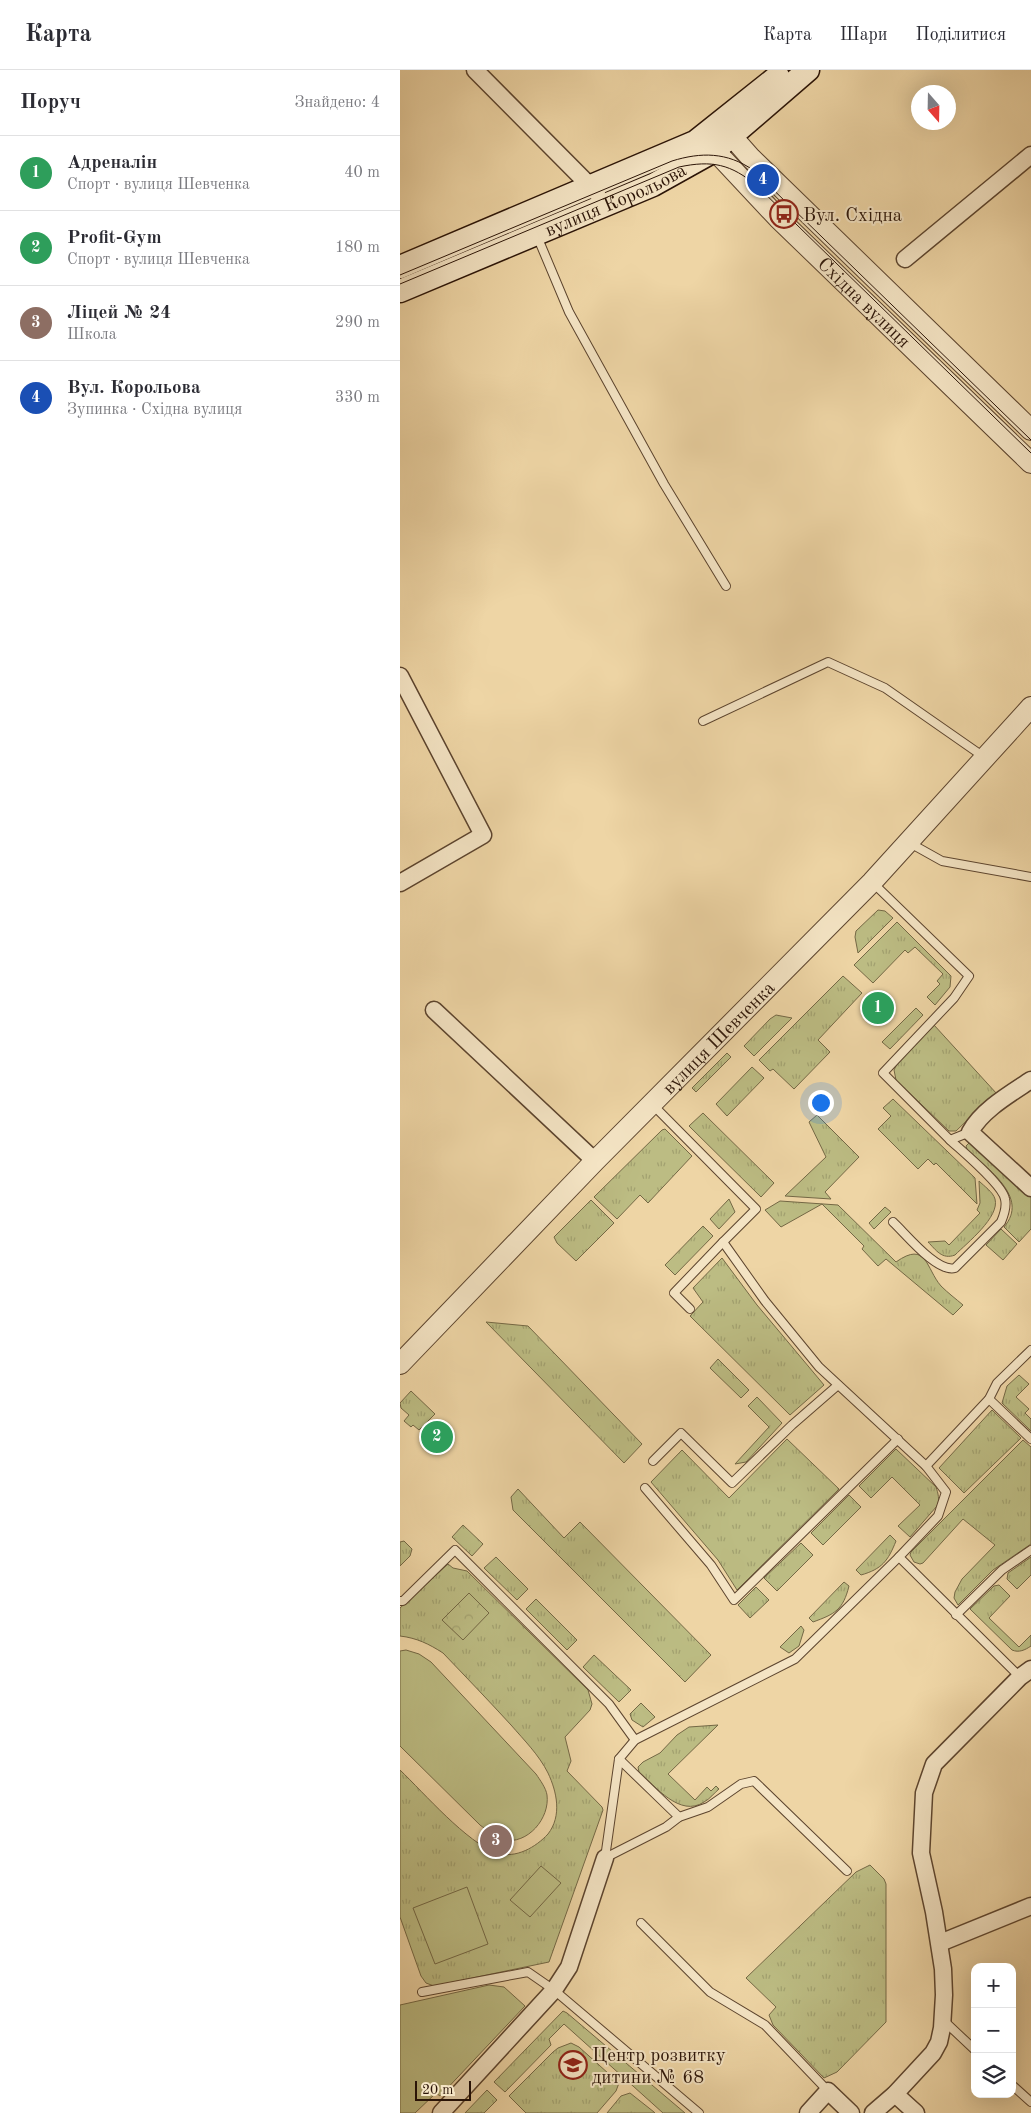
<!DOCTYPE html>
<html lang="uk">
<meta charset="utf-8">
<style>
:root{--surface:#fff;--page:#f2f2f3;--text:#2b2b33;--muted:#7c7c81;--line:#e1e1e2;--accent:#2563eb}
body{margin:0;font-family:"Old Standard TT",serif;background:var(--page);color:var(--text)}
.controls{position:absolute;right:15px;bottom:15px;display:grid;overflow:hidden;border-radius:10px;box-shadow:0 5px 20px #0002}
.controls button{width:45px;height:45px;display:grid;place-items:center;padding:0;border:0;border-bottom:1px solid var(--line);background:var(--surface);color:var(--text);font:25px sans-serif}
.compass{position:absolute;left:511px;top:15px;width:45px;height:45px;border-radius:50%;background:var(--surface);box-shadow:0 5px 20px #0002;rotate:160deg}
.scale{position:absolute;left:15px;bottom:12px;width:56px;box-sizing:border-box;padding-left:5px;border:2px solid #2b1407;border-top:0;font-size:14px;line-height:18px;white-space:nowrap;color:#2b1407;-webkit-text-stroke:4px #f4e4c4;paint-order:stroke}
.you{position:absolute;left:420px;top:1032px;width:18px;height:18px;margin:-12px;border:4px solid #fff;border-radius:50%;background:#1a73e8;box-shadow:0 0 0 8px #1a73e833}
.badge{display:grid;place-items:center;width:32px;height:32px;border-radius:50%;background:var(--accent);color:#fff;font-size:16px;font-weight:700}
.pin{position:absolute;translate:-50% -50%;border:2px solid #fff;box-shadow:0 1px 5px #0006}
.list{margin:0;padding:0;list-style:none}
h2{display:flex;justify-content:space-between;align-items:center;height:65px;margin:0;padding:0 20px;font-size:21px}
h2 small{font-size:16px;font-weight:400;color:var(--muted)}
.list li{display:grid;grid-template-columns:32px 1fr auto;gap:15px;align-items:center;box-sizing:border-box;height:75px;padding:0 20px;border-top:1px solid var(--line)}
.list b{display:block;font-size:19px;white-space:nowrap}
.list p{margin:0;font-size:16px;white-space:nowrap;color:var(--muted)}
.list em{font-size:16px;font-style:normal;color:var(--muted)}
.icon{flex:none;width:28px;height:28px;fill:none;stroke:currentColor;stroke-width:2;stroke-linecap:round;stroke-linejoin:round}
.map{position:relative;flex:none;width:631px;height:2043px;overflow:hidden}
header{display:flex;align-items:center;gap:30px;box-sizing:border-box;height:70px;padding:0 25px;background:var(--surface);border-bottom:1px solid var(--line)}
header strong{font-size:24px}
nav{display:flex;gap:28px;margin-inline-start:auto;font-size:18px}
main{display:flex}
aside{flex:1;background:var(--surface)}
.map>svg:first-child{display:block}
.grass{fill:url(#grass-tufts);stroke:#746845}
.park{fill:url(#park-crowns);stroke:#746845}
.pitch{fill:#bcbc83;stroke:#746845}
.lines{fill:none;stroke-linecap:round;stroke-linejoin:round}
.service-casing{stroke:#5c442e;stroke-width:10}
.minor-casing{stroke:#5c442e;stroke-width:19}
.tertiary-casing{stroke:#5c442e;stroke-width:22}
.secondary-casing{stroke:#2b1407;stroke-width:25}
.service{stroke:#f4e4c4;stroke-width:8}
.minor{stroke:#f4e4c4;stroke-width:16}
.tertiary{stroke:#f4e4c4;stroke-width:20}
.secondary{stroke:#f4e4c4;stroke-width:22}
.tram{stroke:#2b1407;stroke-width:1}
.labels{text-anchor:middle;stroke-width:4;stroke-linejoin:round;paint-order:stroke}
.street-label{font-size:19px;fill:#2b1407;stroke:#f4e4c4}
.poi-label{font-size:19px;fill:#2b1407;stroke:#f4e4c4;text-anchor:start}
</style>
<header>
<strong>Карта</strong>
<nav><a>Карта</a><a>Шари</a><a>Поділитися</a></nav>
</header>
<main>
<aside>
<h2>Поруч<small>Знайдено: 4</small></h2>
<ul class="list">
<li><span class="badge" style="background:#2e9e5b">1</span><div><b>Адреналін</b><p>Спорт · вулиця Шевченка</p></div><em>40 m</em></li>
<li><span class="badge" style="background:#2e9e5b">2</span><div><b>Profit-Gym</b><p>Спорт · вулиця Шевченка</p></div><em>180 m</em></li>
<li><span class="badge" style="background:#8d6e63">3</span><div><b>Ліцей № 24</b><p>Школа</p></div><em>290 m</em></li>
<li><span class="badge" style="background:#1a4fb4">4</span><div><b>Вул. Корольова</b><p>Зупинка · Східна вулиця</p></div><em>330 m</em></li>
</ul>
</aside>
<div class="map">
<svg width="631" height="2043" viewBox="0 0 631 2043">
<defs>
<pattern id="grass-tufts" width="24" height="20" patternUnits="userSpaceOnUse" patternTransform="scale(1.25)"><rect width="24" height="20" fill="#bcbc83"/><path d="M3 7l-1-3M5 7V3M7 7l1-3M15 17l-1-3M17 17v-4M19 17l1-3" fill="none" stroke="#a2a170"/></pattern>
<pattern id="park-crowns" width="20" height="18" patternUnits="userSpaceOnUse" patternTransform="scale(1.25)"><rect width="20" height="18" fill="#bcbc83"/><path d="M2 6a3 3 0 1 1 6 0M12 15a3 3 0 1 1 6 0" fill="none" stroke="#a2a170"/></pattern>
</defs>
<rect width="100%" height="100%" fill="#eed5a5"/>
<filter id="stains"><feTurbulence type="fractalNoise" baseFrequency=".004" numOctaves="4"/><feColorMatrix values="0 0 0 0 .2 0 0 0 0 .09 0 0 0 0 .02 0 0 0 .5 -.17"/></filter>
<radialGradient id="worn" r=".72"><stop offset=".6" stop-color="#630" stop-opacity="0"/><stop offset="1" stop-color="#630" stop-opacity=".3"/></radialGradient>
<g class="grass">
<path d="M478,840l7,1 8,7 -35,35 -3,-16 1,-6z"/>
<path d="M497,852l54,54 -1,11 -15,18 -8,-8 13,-13 -3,-3 6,-7 -28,-27 -7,6 -3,-3 -32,33 -19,-18z"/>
<path d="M443,906l19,17 -44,47 12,12 -36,37 -21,-20 -3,2 -11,-11z"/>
<path d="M516,938l7,7 -33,34 -8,-7z"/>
<path d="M376,945l16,3 -38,38 -10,-10 26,-27z"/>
<path d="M534,955l63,69 -14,11 -27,26h-7l-53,-51 -2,-10 4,-8z"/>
<path d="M327,983l4,4 -35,35 -4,-4z"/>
<path d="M352,997l12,11 -37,38 -11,-12z"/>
<path d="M493,1029l82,79 2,26 -41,-41 -2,2 -6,-6 -10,10 -40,-40 13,-13 -8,-8z"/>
<path d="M303,1043l71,70 -13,14 -72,-71z"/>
<path d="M417,1045l42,42 -34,35 6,7 -46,-3 41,-39 -17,-35z"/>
<path d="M265,1059l27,27 -44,47 -8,-8 -23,24 -23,-22 68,-67z"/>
<path d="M571,1071l60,52v36l-12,13 -15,-15c26,-30 -17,-58 -37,-78l-1,-3z"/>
<path d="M579,1111c5,5 14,11 16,18 5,18 -28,44 -40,56 -13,5 -19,-5 -27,-13l17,-1 4,4 31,-32 -3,-3 3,-7z"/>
<path d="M329,1129l6,13 -16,17 -9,-10z"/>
<path d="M191,1130l23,23 -38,38 -19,-18 -3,-6z"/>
<path d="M380,1131l58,4 58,57c31,-22 30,7 45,24 7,7 15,13 22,19l-10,10 -67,-56 -8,7 -16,-17 2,-3 -42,-42 -41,23 -16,-17z"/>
<path d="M485,1137l6,5 -17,17 -5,-6z"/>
<path d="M303,1156l10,10 -38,39 -10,-10z"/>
<path d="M601,1159l16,15 -14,16 -17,-15z"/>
<path d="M322,1188l35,47 67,80 -34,30 -100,-99 13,-14 -10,-14z"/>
<path d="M86,1252l42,4 114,118 -18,19z"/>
<path d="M318,1289l31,31 -8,8 -31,-30z"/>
<path d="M619,1305l10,9 -13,13 13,12 -4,4 6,6v12l-29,-28 5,-17z"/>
<path d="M11,1321l24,23 -16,16 -6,-5 -2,2 -7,-6 5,-6 -8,-7 -1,-5z"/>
<path d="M357,1327l25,26 -36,39 -11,2 34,-37 -21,-21z"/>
<path d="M592,1340l29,28 -57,55 -25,-25z"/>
<path d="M387,1369l52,50 -102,101 -19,-30 -67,-78 31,-32 47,48z"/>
<path d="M623,1370l8,7v97l-38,26 -35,35 -4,-7 1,-6 7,-13 33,-34 -32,-26 -40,44 -3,1 -6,-2 -4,-7 1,-3z"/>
<path d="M496,1379l40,38c2,6 4,13 1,19l-27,31 -12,-11 22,-21 -28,-28 -21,21 -12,-12z"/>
<path d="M118,1419l46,49 16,-16 131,133 -26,27 -172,-172 -2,-13z"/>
<path d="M449,1425l12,12 -38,38 -12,-12z"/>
<path d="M63,1455l20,19 -11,12 -20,-19z"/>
<path d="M490,1465l6,6c-8,20 -14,28 -35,34l-5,-5z"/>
<path d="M4,1471l8,8 -2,7 -10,10v-24z"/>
<path d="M401,1473l12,12 -36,36 -13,-13z"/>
<path d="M96,1487l32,32 -11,11 -33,-32z"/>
<path d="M631,1487v18l-14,14 -10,-10 1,-6z"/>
<path d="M48,1494l5,4 14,3 121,119 4,14 -2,6 -25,27 6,24 -4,10 35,36 1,3 -54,152 -115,24 -8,-3 -5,-7 -21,-59v-147c24,23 67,73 97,83 19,6 39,-6 51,-19 14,-18 9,-42 0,-61 -9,-18 -24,-33 -37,-48 -22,-24 -45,-48 -68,-72 -14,-9 -26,-15 -43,-17v-28z"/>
<path d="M444,1512l5,4c-6,24 -14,28 -36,36l-4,-4z"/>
<path d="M599,1515l11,11 -21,22 30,29 12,-12v11c-6,4 -12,7 -19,4l-42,-41 24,-23z"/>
<path d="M356,1517l13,13 -19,18 -12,-13z"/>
<path d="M136,1529l41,41 -10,10 -41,-41z"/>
<path d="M401,1556l3,4 -5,16 -10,7 -9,-6z"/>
<path d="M194,1585l37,35 -12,12 -36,-35z"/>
<path d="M241,1633l14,14 -12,10 -11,-7 -2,-6z"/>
<path d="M318,1655l-50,49 27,26 12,-13 4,4 5,-5 3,3c-5,4 -9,10 -15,13 -24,16 -49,-16 -65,-30l-1,-5 5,-5 17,-9 17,-18 12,-8z"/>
<path d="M470,1795l14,14 2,5v138l-49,50 -13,6 -51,-53 -4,-10 7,-8 -30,-29 110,-106z"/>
<path d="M163,1941l4,2 118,100h-22l-99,-89 -15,15 2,6 -46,47 -11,-10z"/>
<path d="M171,1973l8,4 40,36 -3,8 -19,22h-71l-17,-17 44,-44 5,-4z"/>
<path d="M87,2020l10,10 -13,13h-19z"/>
<path d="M230,2023l24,19 1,1h-48l14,-17z"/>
</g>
<path class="park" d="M69,1523l20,20 -26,27 -21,-20z"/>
<g class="pitch">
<path d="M6,1580l13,4 12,8 105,112c4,6 10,14 11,21 3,23 -19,50 -44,45 -8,-2 -16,-10 -23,-15l-80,-79v-95z"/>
<path d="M141,1796l20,17 -31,34 -20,-17z"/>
<path d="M67,1817l21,57 -53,20 -22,-56z"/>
<path d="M89,1915l15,2 21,19 -85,90 -4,-3 -21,20h-15v-108z"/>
</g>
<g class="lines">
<defs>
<g id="service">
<path d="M137,166l32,76 95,172 62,102"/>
<path d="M303,651l125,-59 57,26 99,69"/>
<path d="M508,772l34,19 89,16"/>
<path d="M472,812l97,94 -15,22 -71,75 67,67 20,-8"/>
<path d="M253,1035l103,104 -33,33 42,59 54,66 107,99 20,26 -8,24 -39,41 121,120"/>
<path d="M493,1152c13,12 44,51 62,46l46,-46c3,-7 6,-15 4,-23 -3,-15 -42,-47 -55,-59"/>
<path d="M290,1239l-16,-16 49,-51"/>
<path d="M589,1329l42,40"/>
<path d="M253,1391l28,-28 51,50 60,-58 46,-40"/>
<path d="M526,1396l63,-67 8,-16 34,-33"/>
<path d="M245,1418l66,77 23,35 164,-161"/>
<path d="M0,1531h3l52,-51 154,154 26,36"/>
<path d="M556,1545l46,-45 29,-20"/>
<path d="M219,1689l60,58"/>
<path d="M205,1788l14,-99 16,-19 160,-81 104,-102"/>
<path d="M205,1788l61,-31 13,-10 29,-10 33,-23 13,-3 93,90"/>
<path d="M241,1853l69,69 55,33 63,66"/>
<path d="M22,1922l106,-20 26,18 145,123"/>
<path d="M543,1950l32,30"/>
<path d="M612,2015l19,17"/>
</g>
<g id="minor">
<path d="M75,0l122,123"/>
<path d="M505,189l126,-104"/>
<path d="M0,606l83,159 -83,48"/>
<path d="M34,940l161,151"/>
<path d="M631,1010c-21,14 -49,30 -61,52l61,56"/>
<path d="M540,1873l91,-37"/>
<path d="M495,2024l21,19"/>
<path d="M41,2043l113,-123 15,-23 36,-109"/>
<path d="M408,2043l20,-22 23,22"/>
<path d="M473,2043l22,-19 38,-41 6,-11 3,-14 2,-33 -1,-26 -9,-57 -13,-59 3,-60 10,-29 86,-87 11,-8"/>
</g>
<g id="tertiary">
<path d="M321,54l30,34 280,272"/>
<path id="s1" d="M304,69l74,79 253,245"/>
<path id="s2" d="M0,1294l195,-203 277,-279 159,-175"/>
</g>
<g id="secondary">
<path d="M0,197l295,-125 83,-66"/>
<path id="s3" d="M0,221l253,-106 61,-34 94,-81"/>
</g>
</defs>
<use href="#service" class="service-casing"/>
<use href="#minor" class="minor-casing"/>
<use href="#tertiary" class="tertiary-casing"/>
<use href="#secondary" class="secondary-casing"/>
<use href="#service" class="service"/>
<use href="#minor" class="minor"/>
<use href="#tertiary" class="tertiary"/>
<use href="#secondary" class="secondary"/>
<g class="tram">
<path d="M0,205l272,-114c29,-9 55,-9 81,9l278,270"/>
<path d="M0,214l279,-117c33,-7 52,-3 78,19l274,267"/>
</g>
</g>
<defs>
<symbol id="bus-ring" viewBox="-11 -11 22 22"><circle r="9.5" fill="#f4e4c4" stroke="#8f2418" stroke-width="1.5"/><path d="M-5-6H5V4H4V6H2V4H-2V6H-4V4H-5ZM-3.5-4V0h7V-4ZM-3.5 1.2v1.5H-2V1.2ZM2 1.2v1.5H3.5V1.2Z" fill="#8f2418"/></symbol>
<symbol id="school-ring" viewBox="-11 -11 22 22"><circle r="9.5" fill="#f4e4c4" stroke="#8f2418" stroke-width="1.5"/><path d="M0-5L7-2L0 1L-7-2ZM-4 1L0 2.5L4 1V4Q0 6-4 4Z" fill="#8f2418"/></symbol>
</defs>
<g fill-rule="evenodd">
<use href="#bus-ring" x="368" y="128" width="32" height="32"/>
<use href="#school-ring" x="157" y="1979" width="32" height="32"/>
</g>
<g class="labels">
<g class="street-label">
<text dy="7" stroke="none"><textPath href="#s3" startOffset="234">вулиця Корольова</textPath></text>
<text dy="7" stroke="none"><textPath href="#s1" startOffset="229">Східна вулиця</textPath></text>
<text dy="7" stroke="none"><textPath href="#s2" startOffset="456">вулиця Шевченка</textPath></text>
</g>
<g class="poi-label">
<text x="403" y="151">Вул. Східна</text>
<text x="192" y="1991">Центр розвитку<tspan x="192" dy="22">дитини № 68</tspan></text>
</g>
</g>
<rect width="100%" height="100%" filter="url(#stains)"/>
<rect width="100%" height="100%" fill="url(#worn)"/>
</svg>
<div class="controls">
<button>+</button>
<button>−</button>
<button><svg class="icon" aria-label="layers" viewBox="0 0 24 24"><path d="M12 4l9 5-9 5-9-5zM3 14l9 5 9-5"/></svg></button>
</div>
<svg class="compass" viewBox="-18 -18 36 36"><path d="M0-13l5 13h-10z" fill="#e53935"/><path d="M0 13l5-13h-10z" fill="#7c7c81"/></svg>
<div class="scale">20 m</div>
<div class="you"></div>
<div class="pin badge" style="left:478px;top:938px;background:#2e9e5b">1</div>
<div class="pin badge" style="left:37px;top:1367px;background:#2e9e5b">2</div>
<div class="pin badge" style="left:96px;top:1771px;background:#8d6e63">3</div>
<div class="pin badge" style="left:363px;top:110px;background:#1a4fb4">4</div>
</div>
</main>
